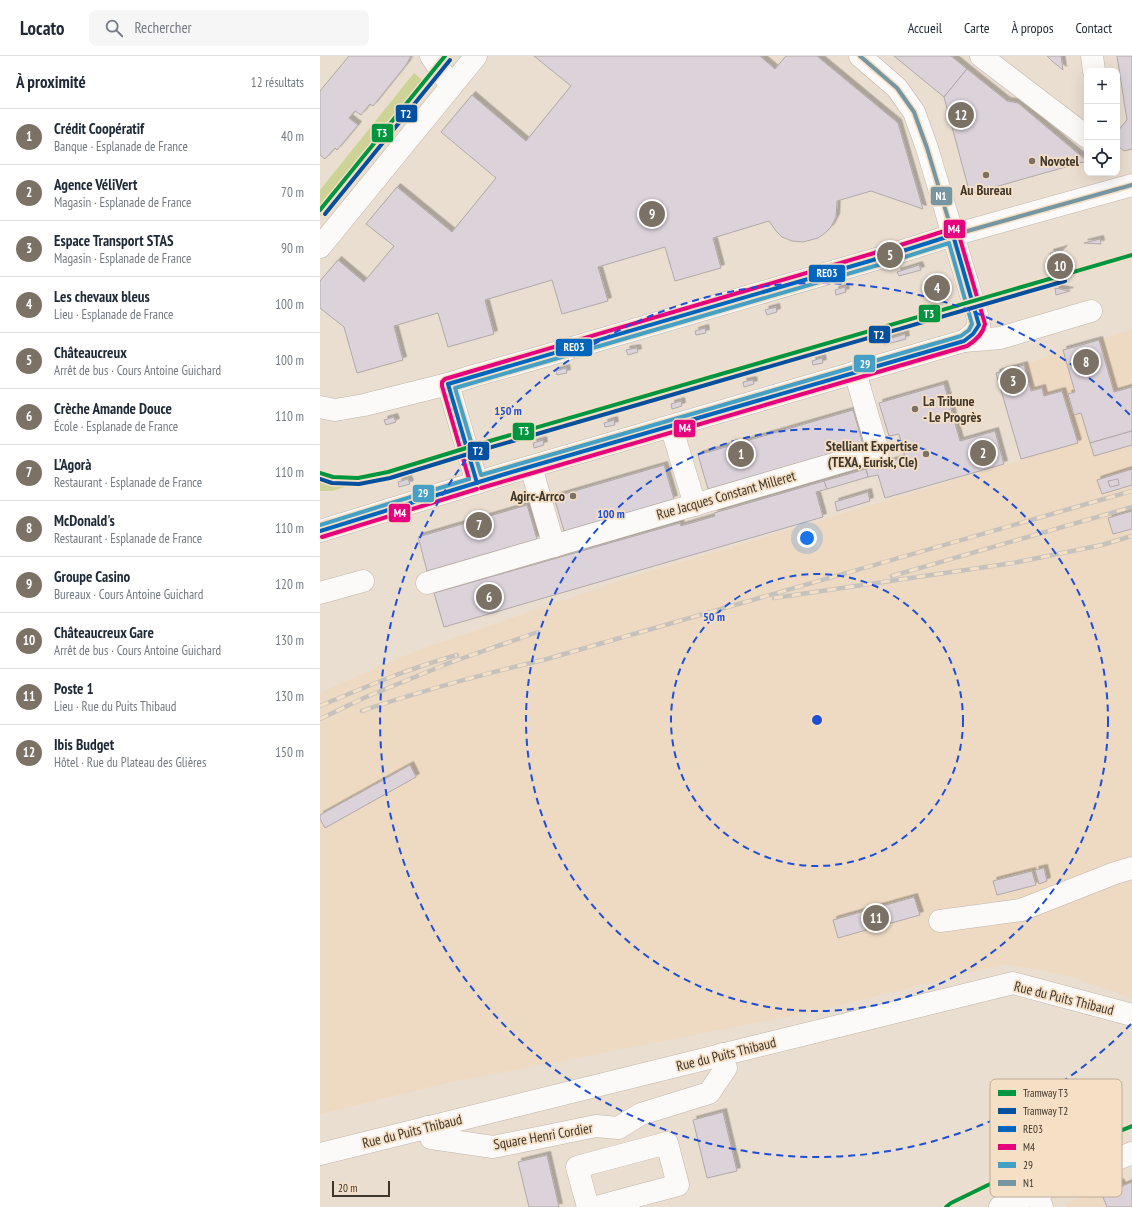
<!DOCTYPE html>
<html lang="fr">
<meta charset="utf-8">
<style>
:root{--surface:#fff;--page:#f6f6f7;--text:#1f2937;--muted:#747a83;--line:#e0e1e3;--accent:#7b7165}
body{margin:0;font-family:"PT Sans Narrow",sans-serif;background:var(--page);color:var(--text)}
.controls{position:absolute;right:12px;top:12px;display:grid;overflow:hidden;border-radius:8px;box-shadow:0 4px 16px #0002}
.controls button{width:36px;height:36px;display:grid;place-items:center;padding:0;border:0;border-bottom:1px solid var(--line);background:var(--surface);color:var(--text);font:20px sans-serif}
.scale{position:absolute;left:12px;bottom:10px;width:58px;box-sizing:border-box;padding-left:4px;border:2px solid #3f362c;border-top:0;font-size:11px;line-height:14px;white-space:nowrap;color:#3f362c;-webkit-text-stroke:3px #f5dfc5;paint-order:stroke}
.you{position:absolute;left:487px;top:482px;width:14px;height:14px;margin:-10px;border:3px solid #fff;border-radius:50%;background:#1a73e8;box-shadow:0 0 0 6px #1a73e833}
.badge{display:grid;place-items:center;width:26px;height:26px;border-radius:50%;background:var(--accent);color:#fff;font-size:13px;font-weight:700}
.pin{position:absolute;translate:-50% -50%;border:2px solid #fff;box-shadow:0 1px 4px #0006}
.list{margin:0;padding:0;list-style:none}
h2{display:flex;justify-content:space-between;align-items:center;height:52px;margin:0;padding:0 16px;font-size:17px}
h2 small{font-size:13px;font-weight:400;color:var(--muted)}
.list li{display:grid;grid-template-columns:26px 1fr auto;gap:12px;align-items:center;box-sizing:border-box;height:56px;padding:0 16px;border-top:1px solid var(--line)}
.list b{display:block;font-size:15px;white-space:nowrap}
.list p{margin:0;font-size:13px;white-space:nowrap;color:var(--muted)}
.list em{font-size:13px;font-style:normal;color:var(--muted)}
.icon{flex:none;width:22px;height:22px;fill:none;stroke:currentColor;stroke-width:2;stroke-linecap:round;stroke-linejoin:round}
.map{position:relative;flex:none;width:812px;height:1151px;overflow:hidden}
header{display:flex;align-items:center;gap:24px;box-sizing:border-box;height:56px;padding:0 20px;background:var(--surface);border-bottom:1px solid var(--line)}
header strong{font-size:19px}
nav{display:flex;gap:22px;margin-inline-start:auto;font-size:14px}
.search{width:280px;height:36px;background:var(--page);display:flex;align-items:center;gap:10px;box-sizing:border-box;padding:0 14px;border-radius:8px;color:var(--muted);font-size:15px}
main{display:flex}
aside{flex:1;background:var(--surface)}
.map>svg:first-child{display:block}
.built{fill:#eedac2}
.green{fill:#cdd397}
.building{fill:#dcd2da;stroke:#b0a9a8;filter:url(#shadow)}
.lines{fill:none;stroke-linecap:round;stroke-linejoin:round}
.minor-casing{stroke:#bfb5aa;stroke-width:23}
.major-casing{stroke:#bfb5aa;stroke-width:23}
.minor{stroke:#fcfaf8;stroke-width:22}
.major{stroke:#fcfaf8;stroke-width:22}
.rail-casing{stroke:#c5c2be;stroke-width:4.5}
.rail{stroke:#f5dfc5;stroke-width:3;stroke-dasharray:9;stroke-linecap:butt}
.bus-1-casing{stroke:#f5dfc5;stroke-width:7}
.bus-2-casing{stroke:#f5dfc5;stroke-width:7}
.bus-3-casing{stroke:#f5dfc5;stroke-width:7}
.bus-4-casing{stroke:#f5dfc5;stroke-width:7}
.bus-1{stroke:#0065bd;stroke-width:4}
.bus-2{stroke:#e6007e;stroke-width:4}
.bus-3{stroke:#45a0c6;stroke-width:4}
.bus-4{stroke:#7696a2;stroke-width:4}
.tram-1-casing{stroke:#f5dfc5;stroke-width:7}
.tram-2-casing{stroke:#f5dfc5;stroke-width:7}
.tram-1{stroke:#009640;stroke-width:4}
.tram-2{stroke:#02509e;stroke-width:4}
.ring{fill:none;stroke:#1d4ed8;stroke-width:2;stroke-dasharray:7 5}
.poi-dot{fill:#7b7165;stroke:#f5dfc5;stroke-width:1.5}
.labels{text-anchor:middle;stroke-width:3.5;stroke-linejoin:round;paint-order:stroke}
.poi-label{font-size:14px;font-weight:bold;fill:#3f362c;stroke:#f5dfc5;text-anchor:start}
.street-label{font-size:14px;fill:#3f362c;stroke:#f5dfc5}
.key{fill:#f5dfc5;stroke:#beac97;stroke-width:1}
.key-label{font-size:11px;fill:#3f362c}
.centre{fill:#1d4ed8;stroke:#f5dfc5;stroke-width:2}
.ring-label{font-size:12px;text-anchor:middle;font-weight:bold;fill:#1d4ed8;stroke:#f5dfc5;stroke-width:3.5;stroke-linejoin:round;paint-order:stroke}
.line-badge{stroke:#f5dfc5;stroke-width:1.5}
.badge-label{font-size:11px;text-anchor:middle;font-weight:bold;fill:#fff}
</style>
<header>
<strong>Locato</strong>
<div class="search"><svg class="icon" aria-label="search" viewBox="0 0 24 24"><circle cx="10" cy="10" r="6"/><path d="M15 15l6 6"/></svg>Rechercher</div>
<nav><a>Accueil</a><a>Carte</a><a>À propos</a><a>Contact</a></nav>
</header>
<main>
<aside>
<h2>À proximité<small>12 résultats</small></h2>
<ul class="list">
<li><span class="badge">1</span><div><b>Crédit Coopératif</b><p>Banque · Esplanade de France</p></div><em>40 m</em></li>
<li><span class="badge">2</span><div><b>Agence VéliVert</b><p>Magasin · Esplanade de France</p></div><em>70 m</em></li>
<li><span class="badge">3</span><div><b>Espace Transport STAS</b><p>Magasin · Esplanade de France</p></div><em>90 m</em></li>
<li><span class="badge">4</span><div><b>Les chevaux bleus</b><p>Lieu · Esplanade de France</p></div><em>100 m</em></li>
<li><span class="badge">5</span><div><b>Châteaucreux</b><p>Arrêt de bus · Cours Antoine Guichard</p></div><em>100 m</em></li>
<li><span class="badge">6</span><div><b>Crèche Amande Douce</b><p>École · Esplanade de France</p></div><em>110 m</em></li>
<li><span class="badge">7</span><div><b>L'Agorà</b><p>Restaurant · Esplanade de France</p></div><em>110 m</em></li>
<li><span class="badge">8</span><div><b>McDonald's</b><p>Restaurant · Esplanade de France</p></div><em>110 m</em></li>
<li><span class="badge">9</span><div><b>Groupe Casino</b><p>Bureaux · Cours Antoine Guichard</p></div><em>120 m</em></li>
<li><span class="badge">10</span><div><b>Châteaucreux Gare</b><p>Arrêt de bus · Cours Antoine Guichard</p></div><em>130 m</em></li>
<li><span class="badge">11</span><div><b>Poste 1</b><p>Lieu · Rue du Puits Thibaud</p></div><em>130 m</em></li>
<li><span class="badge">12</span><div><b>Ibis Budget</b><p>Hôtel · Rue du Plateau des Glières</p></div><em>150 m</em></li>
</ul>
</aside>
<div class="map">
<svg width="812" height="1151" viewBox="0 0 812 1151">
<defs>
<filter id="shadow"><feDropShadow dx="3.5" dy="-3.5" stdDeviation="0" flood-color="#0004"/></filter>
</defs>
<rect width="100%" height="100%" fill="#eaded0"/>
<g class="built">
<path d="M812,274v668l-67,-23 -60,-11 -193,48 -365,71 -127,31v-421l35,-16 61,-26 212,-73 393,-118 -25,-87 28,-8 39,-15z"/>
<path d="M812,1121v30h-65l-1,-3z"/>
</g>
<g class="green">
<path d="M94,17l14,12 -108,131v-26z"/>
<path d="M0,425h1l37,2 -26,8h-12z"/>
</g>
<g class="building">
<path d="M29,0h62l-5,9 -33,41 -3,-2 -9,11 -6,-4 -6,7 9,7 -21,25 -2,-2 -10,11 -5,-4v-64z"/>
<path d="M214,0h226l15,13 11,-13h31l81,67 25,86 -52,-18 -34,10 -1,16 -5,10 -6,6 -7,5 -15,4 -11,-1 -10,-4 -6,-6 -7,-10 -56,17 8,30 -46,13 -10,-34 -67,20 10,34 -46,13 -10,-34 -67,20 9,34 -46,13 -10,-34 -44,13 9,34 -46,13 -13,-46 -24,-19v-27l18,-21 26,22 30,-36 -28,-22 31,-37 55,45 44,-54 -55,-46 31,-37 54,46 45,-55z"/>
<path d="M574,0h57l16,13 -23,28z"/>
<path d="M727,0h14l2,14 -11,-9z"/>
<path d="M797,0h15v93l-8,2 -7,-6v-13l10,-12z"/>
<path d="M647,13l40,32 11,2 69,58 -117,33 -26,-97z"/>
<path d="M780,183l1,5 -17,-1z"/>
<path d="M744,193l-12,10 -2,-6z"/>
<path d="M599,209l2,5 -22,6 -2,-4z"/>
<path d="M525,231l1,5 -10,3 -1,-5z"/>
<path d="M735,232l15,3 -14,4z"/>
<path d="M456,251l1,5 -10,3 -2,-5z"/>
<path d="M385,272l1,5 -10,2 -1,-4z"/>
<path d="M585,278l1,5 -22,6 -2,-4z"/>
<path d="M779,284l15,52 18,-5v44l-42,12 -9,-30 -7,2 -6,-21 7,-2 -12,-42z"/>
<path d="M317,292l1,4 -10,3 -2,-5z"/>
<path d="M502,302l1,5 -10,2 -1,-4z"/>
<path d="M704,309l7,26 11,-3 2,8 18,-5 16,52 -57,16 -25,-86z"/>
<path d="M246,312l1,5 -10,2 -1,-4z"/>
<path d="M433,324l1,4 -10,3 -1,-5z"/>
<path d="M624,328l16,57 35,-10 9,33 -119,34 -7,-23 -10,2 -2,-8 39,-12 -6,-23 -10,2 -10,-33z"/>
<path d="M361,345l1,5 -10,3 -1,-5z"/>
<path d="M533,354l10,34 -155,45 -10,-34z"/>
<path d="M74,361l2,5 -10,3 -2,-5z"/>
<path d="M294,364l1,5 -10,2 -1,-4z"/>
<path d="M812,375v14l-38,11 -4,-13z"/>
<path d="M223,384l1,5 -10,3 -1,-5z"/>
<path d="M344,409l10,34 -110,32 -10,-34z"/>
<path d="M546,413l2,8 -41,12 -3,-8z"/>
<path d="M812,413v16l-30,9 -5,-14z"/>
<path d="M88,423l2,5 -11,3 -1,-5z"/>
<path d="M798,423l1,6 -9,2 -2,-6z"/>
<path d="M504,425l3,8 -11,3 7,25 -379,110 -10,-34 246,-70 1,3 34,-10 -1,-3z"/>
<path d="M548,436l2,9 -33,10 -2,-9z"/>
<path d="M207,449l10,34 -110,32 -9,-34z"/>
<path d="M812,455v18l-19,5 -5,-16z"/>
<path d="M90,709l6,12 -91,51 -5,-9v-4z"/>
<path d="M724,812l3,13 -8,3 -4,-14z"/>
<path d="M712,815l4,14 -39,10 -4,-14z"/>
<path d="M594,841l6,18 -82,23 -5,-18z"/>
<path d="M403,1056l14,59 -30,7 -14,-58z"/>
<path d="M227,1099l12,52h-30l-11,-45z"/>
<path d="M800,1126l2,4 10,-4v25h-25l-7,-17z"/>
</g>
<g class="lines">
<defs>
<g id="minor">
<path d="M111,0l20,30"/>
<path d="M661,0l106,81"/>
<path d="M772,0l2,15"/>
<path d="M0,191l156,-191"/>
<path d="M644,285l36,-3 91,-27"/>
<path d="M128,328l29,99"/>
<path d="M0,351l15,3 29,-5 84,-21 25,-8 68,-19 349,-102 63,-20 179,-50"/>
<path d="M351,370l24,79"/>
<path d="M211,411l23,79"/>
<path d="M0,475l185,-57 459,-133 9,-7 6,-9 -2,-10 -50,-167 -13,-36 -17,-24 -37,-32"/>
<path d="M107,527l451,-132 -23,-79"/>
<path d="M0,537l43,-12"/>
<path d="M620,865l81,-11 94,-37 17,-5"/>
<path d="M107,1071l4,11 62,9 103,-21 22,2 23,-14 68,-21 17,-25 -4,-14"/>
<path d="M0,1098l693,-171 119,32"/>
<path d="M716,1136l6,15"/>
<path d="M268,1151l-11,-40 90,-24 11,42 -82,22"/>
</g>
<path id="major" d="M680,1151l132,-54"/>
</defs>
<use href="#minor" class="minor-casing"/>
<use href="#major" class="major-casing"/>
<use href="#minor" class="minor"/>
<use href="#major" class="major"/>
<defs>
<g id="rail">
<path d="M572,520l240,-69"/>
<path d="M454,542l239,-35 89,-18 30,-9"/>
<path d="M0,650c45,-19 90,-38 137,-51"/>
<path d="M42,655c61,-21 122,-37 185,-52l585,-168"/>
<path d="M0,663l46,-22 83,-34 89,-31"/>
</g>
</defs>
<use href="#rail" class="rail-casing"/>
<use href="#rail" class="rail"/>
<defs>
<g id="bus-1">
<path d="M128,328l442,-129 63,-20"/>
<path d="M128,328l29,99"/>
<path d="M0,475l185,-57 459,-133 9,-7 6,-9 -26,-90"/>
</g>
<g id="bus-2">
<path d="M149,423l-27,-93v-4l3,-3 443,-130 63,-20h4l3,3 27,92c-2,10 -10,17 -18,22l-486,142"/>
<path d="M2,481l155,-48"/>
</g>
<g id="bus-3">
<path d="M629,187l23,81 -3,6 -8,6 -480,139 -26,-87 437,-127z"/>
<path d="M0,469l149,-46"/>
</g>
<path id="bus-4" d="M540,0l37,32 17,24 13,36 26,87 179,-50"/>
</defs>
<use href="#bus-1" class="bus-1-casing"/>
<use href="#bus-2" class="bus-2-casing"/>
<use href="#bus-3" class="bus-3-casing"/>
<use href="#bus-4" class="bus-4-casing"/>
<use href="#bus-1" class="bus-1"/>
<use href="#bus-2" class="bus-2"/>
<use href="#bus-3" class="bus-3"/>
<use href="#bus-4" class="bus-4"/>
<defs>
<g id="tram-1">
<path d="M0,154l125,-154"/>
<path d="M0,417l13,4 25,1 30,-6 88,-27 656,-190"/>
<path d="M626,1151l5,-4 37,-18 144,-59"/>
</g>
<g id="tram-2">
<path d="M5,158l125,-154"/>
<path d="M0,423l12,4 27,1 31,-6 88,-27 587,-170"/>
</g>
</defs>
<use href="#tram-1" class="tram-1-casing"/>
<use href="#tram-2" class="tram-2-casing"/>
<use href="#tram-1" class="tram-1"/>
<use href="#tram-2" class="tram-2"/>
</g>
<g class="ring">
<circle cx="497" cy="664" r="146"/>
<circle cx="497" cy="664" r="291"/>
<path d="M811 968A437 437 0 1 1 811 360"/>
</g>
<g class="poi-dot">
<circle cx="712" cy="105" r="4"/>
<circle cx="666" cy="119" r="4"/>
<circle cx="595" cy="353" r="4"/>
<circle cx="606" cy="398" r="4"/>
<circle cx="253" cy="440" r="4"/>
</g>
<g class="labels">
<g class="poi-label">
<text x="720" y="110">Novotel</text>
<text x="666" y="139" text-anchor="middle">Au Bureau</text>
<text x="603" y="350">La Tribune<tspan x="603" dy="16">- Le Progrès</tspan></text>
<text x="598" y="395" text-anchor="end">Stelliant Expertise<tspan x="598" dy="16">(TEXA, Eurisk, Cle)</tspan></text>
<text x="245" y="445" text-anchor="end">Agirc-Arrco</text>
</g>
<g class="street-label">
<text transform="translate(406 439) rotate(-16)" y="5">Rue Jacques Constant Milleret</text>
<text transform="translate(744 942) rotate(14)" y="5">Rue du Puits Thibaud</text>
<text transform="translate(406 998) rotate(-14)" y="5">Rue du Puits Thibaud</text>
<text transform="translate(92 1075) rotate(-14)" y="5">Rue du Puits Thibaud</text>
<text transform="translate(223 1080) rotate(-10)" y="5">Square Henri Cordier</text>
</g>
</g>
<rect x="670" y="1023" width="132" height="118" rx="6" class="key"/>
<rect x="678" y="1034" width="18" height="6" fill="#009640"/>
<rect x="678" y="1052" width="18" height="6" fill="#02509e"/>
<rect x="678" y="1070" width="18" height="6" fill="#0065bd"/>
<rect x="678" y="1088" width="18" height="6" fill="#e6007e"/>
<rect x="678" y="1106" width="18" height="6" fill="#45a0c6"/>
<rect x="678" y="1124" width="18" height="6" fill="#7696a2"/>
<g class="key-label">
<text x="703" y="1041">Tramway T3</text>
<text x="703" y="1059">Tramway T2</text>
<text x="703" y="1077">RE03</text>
<text x="703" y="1095">M4</text>
<text x="703" y="1113">29</text>
<text x="703" y="1131">N1</text>
</g>
<circle cx="497" cy="664" r="6" class="centre"/>
<g class="ring-label">
<text x="188" y="359">150 m</text>
<text x="291" y="462">100 m</text>
<text x="394" y="565">50 m</text>
</g>
<g class="line-badge">
<rect x="75" y="48" width="23" height="19" rx="4" fill="#02509e"/>
<rect x="51" y="67" width="23" height="20" rx="4" fill="#009640"/>
<rect x="610" y="130" width="23" height="20" rx="4" fill="#7696a2"/>
<rect x="623" y="163" width="23" height="20" rx="4" fill="#e6007e"/>
<rect x="488" y="208" width="38" height="19" rx="4" fill="#0065bd"/>
<rect x="598" y="248" width="23" height="19" rx="4" fill="#009640"/>
<rect x="548" y="269" width="23" height="19" rx="4" fill="#02509e"/>
<rect x="235" y="282" width="38" height="19" rx="4" fill="#0065bd"/>
<rect x="533" y="298" width="23" height="19" rx="4" fill="#45a0c6"/>
<rect x="353" y="363" width="23" height="19" rx="4" fill="#e6007e"/>
<rect x="192" y="366" width="23" height="19" rx="4" fill="#009640"/>
<rect x="147" y="385" width="23" height="20" rx="4" fill="#02509e"/>
<rect x="92" y="428" width="23" height="19" rx="4" fill="#45a0c6"/>
<rect x="68" y="447" width="23" height="20" rx="4" fill="#e6007e"/>
</g>
<g class="badge-label">
<text x="86" y="62">T2</text>
<text x="62" y="81">T3</text>
<text x="621" y="144">N1</text>
<text x="634" y="177">M4</text>
<text x="507" y="221">RE03</text>
<text x="609" y="262">T3</text>
<text x="559" y="283">T2</text>
<text x="254" y="295">RE03</text>
<text x="545" y="312">29</text>
<text x="365" y="376">M4</text>
<text x="204" y="379">T3</text>
<text x="158" y="399">T2</text>
<text x="103" y="441">29</text>
<text x="80" y="461">M4</text>
</g>
</svg>
<div class="controls">
<button>+</button>
<button>−</button>
<button><svg class="icon" aria-label="locate" viewBox="0 0 24 24"><circle cx="12" cy="12" r="6"/><path d="M12 2v4M12 18v4M2 12h4M18 12h4"/></svg></button>
</div>
<div class="scale">20 m</div>
<div class="you"></div>
<div class="pin badge" style="left:421px;top:398px">1</div>
<div class="pin badge" style="left:663px;top:397px">2</div>
<div class="pin badge" style="left:693px;top:325px">3</div>
<div class="pin badge" style="left:617px;top:232px">4</div>
<div class="pin badge" style="left:570px;top:199px">5</div>
<div class="pin badge" style="left:169px;top:541px">6</div>
<div class="pin badge" style="left:159px;top:469px">7</div>
<div class="pin badge" style="left:766px;top:306px">8</div>
<div class="pin badge" style="left:332px;top:158px">9</div>
<div class="pin badge" style="left:740px;top:210px">10</div>
<div class="pin badge" style="left:556px;top:862px">11</div>
<div class="pin badge" style="left:641px;top:59px">12</div>
</div>
</main>
